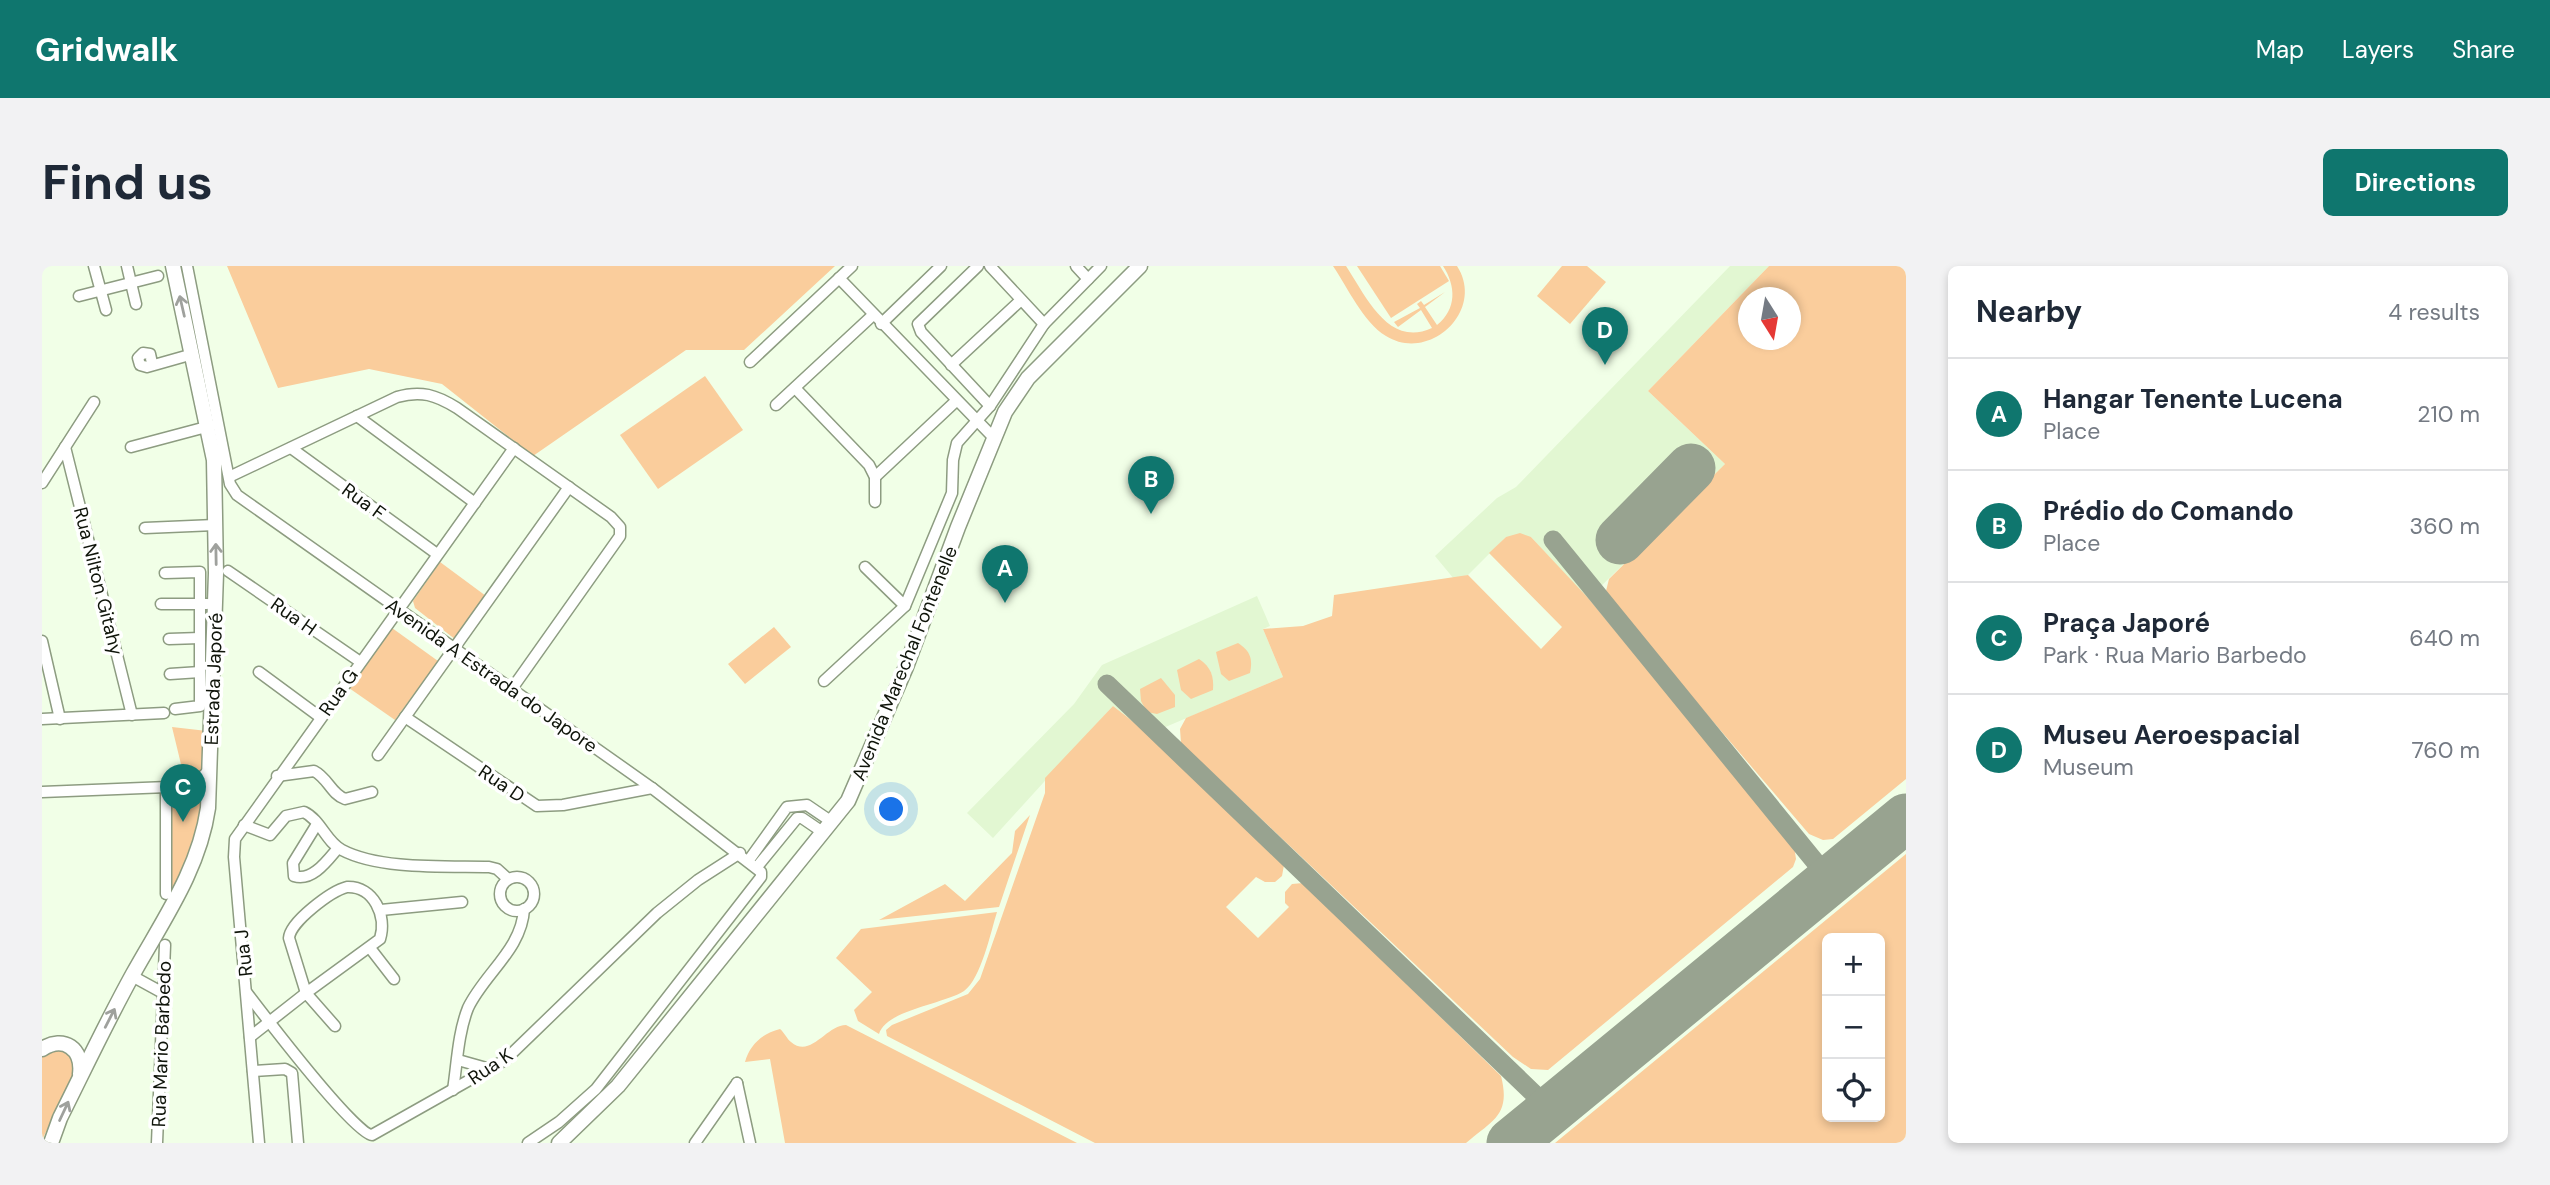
<!DOCTYPE html>
<meta charset="utf-8">
<style>
:root{--surface:#fff;--page:#f2f2f3;--text:#1f2937;--muted:#747a83;--line:#e0e1e3;--accent:#0f766e}
body{margin:0;font-family:"DM Sans",sans-serif;background:var(--page);color:var(--text)}
.controls{position:absolute;right:21px;bottom:21px;display:grid;overflow:hidden;border-radius:10px;box-shadow:0 4px 10px #0003}
.controls button{width:63px;height:63px;display:grid;place-items:center;padding:0;border:0;border-bottom:2px solid var(--line);background:var(--surface);color:var(--text);font:35px sans-serif}
.compass{position:absolute;left:1696px;top:21px;width:63px;height:63px;border-radius:50%;background:var(--surface);box-shadow:0 4px 10px #0003;rotate:169deg}
.you{position:absolute;left:850px;top:544px;width:24px;height:24px;margin:-18px;border:5px solid #fff;border-radius:50%;background:#1a73e8;box-shadow:0 0 0 10px #1a73e833}
.badge{display:grid;place-items:center;width:46px;height:46px;border-radius:50%;background:var(--accent);color:#fff;font-size:23px;font-weight:700}
.pin{position:absolute;translate:-50% -58px;filter:drop-shadow(0 2px 4px #0008)}
.pin::after{content:'';position:absolute;top:37px;width:24px;height:21px;background:inherit;clip-path:polygon(0 0,100% 0,50% 100%)}
.list{margin:0;padding:0;list-style:none}
h2{display:flex;justify-content:space-between;align-items:center;height:91px;margin:0;padding:0 28px;font-size:30px}
h2 small{font-size:23px;font-weight:400;color:var(--muted)}
.list li{display:grid;grid-template-columns:46px 1fr auto;gap:21px;align-items:center;box-sizing:border-box;height:112px;padding:0 28px;border-top:2px solid var(--line)}
.list b{display:block;font-size:26px;white-space:nowrap}
.list p{margin:0;font-size:23px;white-space:nowrap;color:var(--muted)}
.list em{font-size:23px;font-style:normal;color:var(--muted)}
.icon{flex:none;width:38px;height:38px;fill:none;stroke:currentColor;stroke-width:2;stroke-linecap:round;stroke-linejoin:round}
.map{position:relative;flex:none;width:1864px;height:877px;overflow:hidden;border-radius:10px}
header{display:flex;align-items:center;gap:42px;box-sizing:border-box;height:98px;padding:0 35px;background:var(--accent);color:#fff}
header strong{font-size:33px}
nav{display:flex;gap:38px;margin-inline-start:auto;font-size:24px}
.intro{display:flex;align-items:center;justify-content:space-between;box-sizing:border-box;height:168px;padding:0 42px}
h1{margin:0;font-size:49px}
.button{padding:18px 32px;border-radius:10px;background:var(--accent);color:#fff;font-size:24px;font-weight:700}
main{display:flex;gap:42px;padding:0 42px}
aside{flex:1;background:var(--surface);border-radius:10px;box-shadow:0 4px 10px #0003}
.map>svg:first-child{display:block}
.built{fill:#e2f7d2}
.green{fill:#facd9c;fill-rule:evenodd}
.lines{fill:none;stroke-linecap:round;stroke-linejoin:round}
.taxiway{stroke:#98a390;stroke-width:19}
.runway{stroke:#98a390;stroke-width:49}
.minor-casing{stroke:#8d9c81;stroke-width:13}
.major-casing{stroke:#8d9c81;stroke-width:17}
.minor{stroke:#fff;stroke-width:10}
.major{stroke:#fff;stroke-width:14}
.oneway{stroke:#9fa19d}
.labels{text-anchor:middle;stroke-width:7;stroke-linejoin:round;paint-order:stroke}
.street-label{font-size:19px;fill:#0f140a;stroke:#fff}
</style>
<header>
<strong>Gridwalk</strong>
<nav><a>Map</a><a>Layers</a><a>Share</a></nav>
</header>
<div class="intro"><h1>Find us</h1><a class="button">Directions</a></div>
<main>
<div class="map">
<svg width="1864" height="877" viewBox="0 0 1864 877">
<rect width="100%" height="100%" fill="#f1ffe7"/>
<g class="built">
<path d="M1688,0h39l-121,125 77,73 -137,135 -57,-62h-25l-38,38 -14,4 -19,-23 62,-58 19,-11z"/>
<path d="M1215,330l13,30 -7,3 20,48 -134,57 -36,-28 -120,132 -26,-25 107,-109 28,-39z"/>
</g>
<g class="green">
<path d="M185,0h608l-91,84h-58l-153,106 -91,-72 -73,-15 -91,19z"/>
<path d="M1291,0h13c20,30 42,82 86,62l-11,-18 -23,17 -4,-5 26,-14 -3,-4 4,-3 3,4 21,-13 -20,15 12,18c20,-16 19,-39 6,-59h14c29,45 -28,97 -71,70 -23,-14 -38,-48 -53,-70z"/>
<path d="M1315,0h83l9,15 -58,37z"/>
<path d="M1520,0h25l19,16 -36,42 -33,-28z"/>
<path d="M1727,0h137v513l-73,60 -10,1 -14,-6 -204,-239 4,-16 116,-115 -77,-73zM1706,32h42v42h-42z"/>
<path d="M663,110l38,54 -85,59 -38,-54z"/>
<path d="M1478,267l11,4 58,62 205,247 2,13 -3,8 -245,203 -17,-1 -18,-12 -332,-314 -1,-14 6,-11 97,-41 -20,-48 40,-3 29,-10 2,-21 134,-20 73,74 21,-22 -73,-74 17,-16z"/>
<path d="M398,296l46,34 -30,44 -41,-32 -2,-7z"/>
<path d="M732,361l17,20 -46,37 -17,-20z"/>
<path d="M350,362l46,33 -43,59 -46,-32z"/>
<path d="M1196,377c12,8 15,15 12,30l-21,8 -8,-7 -5,-22z"/>
<path d="M1157,393c12,8 15,17 14,31l-22,9 -10,-9 -4,-20z"/>
<path d="M1119,412l14,17v12l-18,7 -10,-2 -6,-11 -1,-12z"/>
<path d="M1071,440l36,28 135,131 -2,11 -7,6h-10l-9,-5 -30,30 32,31 31,-31 -4,-4v-11l7,-8 11,-1 198,193c10,39 -8,44 -35,67h-371l-208,-107 -1,-6 6,-5 76,-31 12,-15 65,-186v-15z"/>
<path d="M130,461l35,4 -7,44 -6,10 9,20 -7,34 -29,67v-119l19,-2z"/>
<path d="M988,549l-31,92 -120,13 66,-36 20,17 47,-48 3,-22z"/>
<path d="M1864,588v289h-351zM1785,672h53v179h-53z"/>
<path d="M955,646c-6,19 -16,67 -33,79 -20,13 -78,19 -85,43l-21,-13 -4,-11 18,-18 -36,-34 25,-29z"/>
<path d="M804,759l231,118h-292l-15,-84 -25,3c5,-18 18,-29 35,-33 4,3 7,10 11,13 20,17 35,-17 55,-17z"/>
<path d="M13,781l17,5 3,19 -33,69v-85z"/>
</g>
<g class="lines">
<g class="taxiway">
<path d="M1511,274l277,340"/>
<path d="M1065,418l444,426"/>
</g>
<g class="runway">
<path d="M1578,274l71,-72"/>
<path d="M1469,877l395,-325"/>
</g>
<defs>
<g id="minor">
<path d="M52,0l12,44"/>
<path d="M85,0l9,38"/>
<path d="M145,0l43,218 7,11 415,293 109,84v5l-165,212 -37,33 -31,21"/>
<path d="M936,0l-60,58 3,8 69,74"/>
<path d="M948,0l54,58"/>
<path d="M1034,0l12,13"/>
<path d="M797,12l154,159"/>
<path d="M37,30l79,-20"/>
<path d="M839,58l60,-58"/>
<path d="M708,96l102,-96"/>
<path d="M110,97l-2,-9 -7,-1 -5,5 2,7 7,2 46,-13"/>
<path d="M909,99l70,-65"/>
<path d="M753,122l74,77 6,12v25"/>
<path d="M734,139l97,-90"/>
<path d="M315,150l118,87"/>
<path d="M23,181l67,268"/>
<path d="M89,181l79,-21"/>
<path d="M249,182l146,106"/>
<path d="M187,211l168,-80c24,-7 39,-2 60,11l154,109 9,10v9l-109,154"/>
<path d="M833,211l81,-76"/>
<path d="M0,217l52,-81"/>
<path d="M103,262l70,-3"/>
<path d="M823,301l40,39"/>
<path d="M186,305l131,90"/>
<path d="M123,307l35,-1v134l-25,3"/>
<path d="M119,338h46"/>
<path d="M127,373l31,-1"/>
<path d="M0,375l18,78"/>
<path d="M217,406l61,45"/>
<path d="M128,408l30,-2"/>
<path d="M782,415l81,-75 47,-113 1,-33 4,-17 33,-37 54,-82 57,-58"/>
<path d="M363,451l132,89 26,-1 89,-17"/>
<path d="M0,453l122,-6"/>
<path d="M336,489l191,-268"/>
<path d="M235,510l37,-5c14,7 17,23 31,28l27,-7"/>
<path d="M124,521v107"/>
<path d="M0,526l151,-6 17,-17"/>
<path d="M275,558l-24,39 1,13c18,6 33,-15 44,-28"/>
<path d="M202,559l26,10 16,-19 18,-4c17,8 22,30 38,38 38,20 105,16 147,17l8,2 11,10"/>
<path d="M707,594l38,-53 20,-2 25,17"/>
<path d="M715,601l40,-49h5l22,15"/>
<circle cx="475" cy="628" r="17"/>
<path d="M305,621c27,-1 40,29 33,52l-74,54 -17,-55c1,-16 42,-47 58,-51z"/>
<path d="M339,644l81,-8"/>
<path d="M328,682l24,31"/>
<path d="M90,710l31,17"/>
<path d="M205,727c16,21 108,142 125,142l133,-75 152,-147 41,-33 42,-27"/>
<path d="M208,771l56,-44 29,33"/>
<path d="M416,794l32,9"/>
<path d="M211,805l32,-2 7,4 6,70"/>
<path d="M695,817l13,60"/>
<path d="M411,824c4,-26 5,-57 15,-82 16,-34 54,-59 56,-99"/>
<path d="M115,877l8,-198"/>
<path d="M217,877l-25,-286 1,-18 279,-391"/>
<path d="M653,877l42,-60"/>
</g>
<g id="major">
<path d="M0,783c22,-14 41,0 38,25"/>
<path d="M9,877l9,-25c24,-48 47,-97 73,-144 30,-54 66,-104 75,-166l8,-235 -2,-113 -41,-194"/>
<path d="M517,877l59,-57 230,-285 58,-134 52,-140 47,-115 23,-34 112,-112"/>
</g>
</defs>
<use href="#minor" class="minor-casing"/>
<use href="#major" class="major-casing"/>
<use href="#minor" class="minor"/>
<use href="#major" class="major"/>
</g>
<defs><path id="oneway-shaft" d="M-6 0H5M1.5-3L5.5 0L1.5 3" fill="none" stroke-width="1.6" stroke-linecap="round" stroke-linejoin="round" transform="scale(1.75)"/></defs>
<g class="oneway">
<use href="#oneway-shaft" transform="translate(140 40) rotate(-103)"/>
<use href="#oneway-shaft" transform="translate(174 288) rotate(-91)"/>
<use href="#oneway-shaft" transform="translate(68 752) rotate(-63)"/>
<use href="#oneway-shaft" transform="translate(22 845) rotate(-65)"/>
</g>
<g class="labels">
<g class="street-label">
<text transform="translate(322 235) rotate(36)" y="7">Rua F</text>
<text transform="translate(57 315) rotate(76)" y="7">Rua Nilton Gitahy</text>
<text transform="translate(252 350) rotate(35)" y="7">Rua H</text>
<text transform="translate(862 397) rotate(-68)" y="7">Avenida Marechal Fontenelle</text>
<text transform="translate(450 409) rotate(35)" y="7">Avenida A Estrada do Japore</text>
<text transform="translate(171 413) rotate(-88)" y="7">Estrada Japoré</text>
<text transform="translate(296 426) rotate(-55)" y="7">Rua G</text>
<text transform="translate(460 517) rotate(34)" y="7">Rua D</text>
<text transform="translate(201 687) rotate(-96)" y="7">Rua J</text>
<text transform="translate(119 778) rotate(-88)" y="7">Rua Mario Barbedo</text>
<text transform="translate(448 800) rotate(-34)" y="7">Rua K</text>
</g>
</g>
</svg>
<div class="controls">
<button>+</button>
<button>−</button>
<button><svg class="icon" aria-label="locate" viewBox="0 0 24 24"><circle cx="12" cy="12" r="6"/><path d="M12 2v4M12 18v4M2 12h4M18 12h4"/></svg></button>
</div>
<svg class="compass" viewBox="-18 -18 36 36"><path d="M0-13l5 13h-10z" fill="#e53935"/><path d="M0 13l5-13h-10z" fill="#747a83"/></svg>
<div class="you"></div>
<div class="pin badge" style="left:963px;top:337px">A</div>
<div class="pin badge" style="left:1109px;top:248px">B</div>
<div class="pin badge" style="left:141px;top:556px">C</div>
<div class="pin badge" style="left:1563px;top:99px">D</div>
</div>
<aside>
<h2>Nearby<small>4 results</small></h2>
<ul class="list">
<li><span class="badge">A</span><div><b>Hangar Tenente Lucena</b><p>Place</p></div><em>210 m</em></li>
<li><span class="badge">B</span><div><b>Prédio do Comando</b><p>Place</p></div><em>360 m</em></li>
<li><span class="badge">C</span><div><b>Praça Japoré</b><p>Park · Rua Mario Barbedo</p></div><em>640 m</em></li>
<li><span class="badge">D</span><div><b>Museu Aeroespacial</b><p>Museum</p></div><em>760 m</em></li>
</ul>
</aside>
</main>
